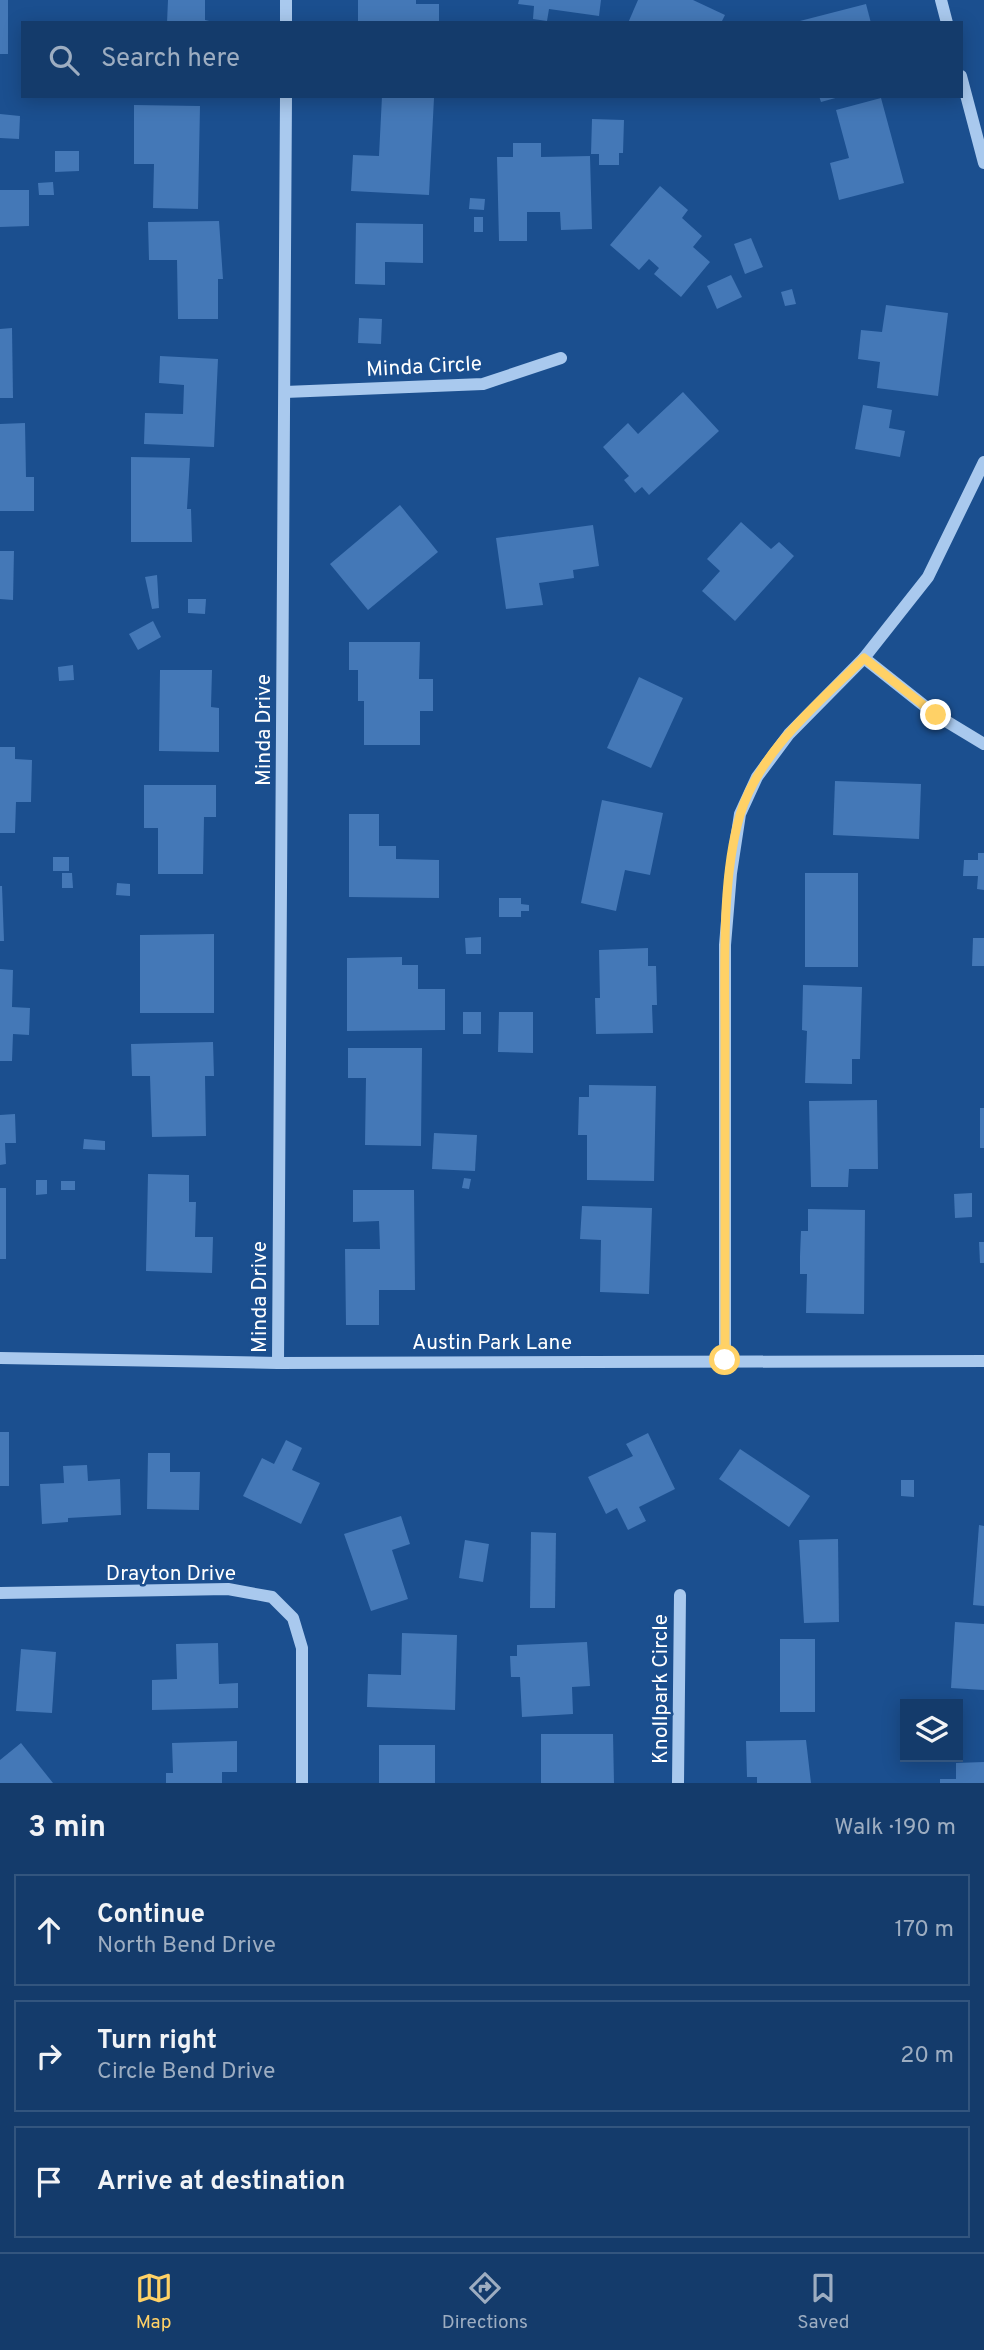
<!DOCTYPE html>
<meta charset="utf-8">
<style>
:root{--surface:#143b6b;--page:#1d4271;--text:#f1f3f6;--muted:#9dadc1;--line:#33557e;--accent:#ffd166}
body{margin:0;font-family:Overpass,sans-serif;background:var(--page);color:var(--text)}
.controls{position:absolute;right:21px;bottom:21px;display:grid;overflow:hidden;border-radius:0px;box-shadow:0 4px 18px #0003}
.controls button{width:63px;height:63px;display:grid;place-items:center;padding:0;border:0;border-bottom:2px solid var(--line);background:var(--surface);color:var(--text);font:35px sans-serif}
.stop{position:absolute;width:21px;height:21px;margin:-16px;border:5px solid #ffd166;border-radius:50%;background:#fff}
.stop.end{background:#ffd166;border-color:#fff;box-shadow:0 2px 7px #0008}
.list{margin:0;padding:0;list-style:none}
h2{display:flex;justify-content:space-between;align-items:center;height:91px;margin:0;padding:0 28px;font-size:30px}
h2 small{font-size:23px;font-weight:400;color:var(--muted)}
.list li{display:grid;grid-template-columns:46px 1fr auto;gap:21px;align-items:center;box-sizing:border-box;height:112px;margin:0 14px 14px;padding:0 14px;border:2px solid var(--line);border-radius:0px}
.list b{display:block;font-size:26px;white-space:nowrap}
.list p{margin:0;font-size:23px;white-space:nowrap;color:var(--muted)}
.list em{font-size:23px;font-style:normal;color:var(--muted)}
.icon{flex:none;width:38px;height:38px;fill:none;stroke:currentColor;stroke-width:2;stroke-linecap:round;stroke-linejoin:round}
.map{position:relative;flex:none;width:984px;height:1783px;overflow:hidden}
.search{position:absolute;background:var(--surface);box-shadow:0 4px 18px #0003;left:21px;right:21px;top:21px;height:77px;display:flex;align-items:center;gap:18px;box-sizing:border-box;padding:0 24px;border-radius:0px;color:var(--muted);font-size:26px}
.sheet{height:469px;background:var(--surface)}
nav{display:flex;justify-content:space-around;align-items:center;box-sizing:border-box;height:98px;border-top:2px solid var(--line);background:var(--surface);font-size:19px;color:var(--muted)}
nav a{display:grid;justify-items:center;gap:4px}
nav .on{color:var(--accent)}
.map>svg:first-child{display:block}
.building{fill:#4478b7}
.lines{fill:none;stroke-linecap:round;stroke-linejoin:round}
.minor{stroke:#a9c9ee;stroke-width:12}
.route{stroke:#ffd166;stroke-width:9}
.labels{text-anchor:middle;stroke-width:5;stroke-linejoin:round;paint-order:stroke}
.street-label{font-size:21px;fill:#fff;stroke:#1b4f8f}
</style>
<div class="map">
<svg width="984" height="1783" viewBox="0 0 984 1783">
<rect width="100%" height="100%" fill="#1b4f8f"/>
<g class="building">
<rect x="0" y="0" width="8" height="54"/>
<path d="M168,0h37v20l13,3h-51z"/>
<path d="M358,0h58v4h23v19h-81z"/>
<path d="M519,0h82l-2,16 -50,-7 -2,12 -14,-2 1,-13 -16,-2z"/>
<path d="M638,0h55l32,15 -4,8h-93z"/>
<path d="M866,4l5,19h-75v-1z"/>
<path d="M382,96l52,2 -5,97 -78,-4 2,-36 26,1z"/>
<path d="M819,96h20v1l-18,5z"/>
<path d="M881,98l23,85 -65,17 -9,-37 19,-5 -13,-48z"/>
<path d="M134,105l66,1 -2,103 -45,-1 1,-44h-20z"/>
<path d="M0,114l20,2 -1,23 -19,-1z"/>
<path d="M592,119l32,1 -1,33h-4v12h-20v-11h-8z"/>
<path d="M513,143h28v14l49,-1 2,73 -31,1 -1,-18h-33v29h-28l-2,-84h16z"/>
<path d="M55,151h24v20l-24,1z"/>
<path d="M53,182l1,13h-15l-1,-12z"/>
<path d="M660,186l28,24 -6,8 20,18 -9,11 17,15 -29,35 -27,-23 5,-6 -10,-9 -10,11 -29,-25z"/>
<path d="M0,190h29v36l-29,1z"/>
<path d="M470,198l15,1 -1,11 -15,-1z"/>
<rect x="474" y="217" width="9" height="15"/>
<path d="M219,221l4,58h-5v40h-40l-1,-59h-28l-1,-38z"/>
<path d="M356,223l67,1v39l-38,-1v23l-30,-1z"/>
<path d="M751,238l12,29 -18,7 -11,-30z"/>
<path d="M731,275l11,22 -25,12 -10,-23z"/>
<path d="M792,289l4,15 -11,2 -4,-14z"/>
<path d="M886,305l62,8 -10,83 -61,-8 3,-26 -22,-3 3,-29 21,2z"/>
<path d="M359,318l23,1 -1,25 -23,-1z"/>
<path d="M12,328l1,70h-13v-69z"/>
<path d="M160,356l58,3 -4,88 -70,-3 1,-31 38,1 1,-29 -25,-2z"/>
<path d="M683,392l36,39 -70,64 -7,-8 -7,6 -11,-13 5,-4 -26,-29 25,-24 10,11z"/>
<path d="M863,405l29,5 -3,18 16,3 -5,26 -45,-8z"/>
<path d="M25,423l1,54h8v34h-34v-87z"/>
<path d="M131,457l59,1 -3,51h4l1,33h-61z"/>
<path d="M400,505l38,47 -70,58 -38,-46z"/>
<path d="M741,522l30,27 8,-7 15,14 -59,65 -33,-30 18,-20 -13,-12z"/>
<path d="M593,525l6,41 -26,4 1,8 -35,5 4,22 -37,4 -10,-71z"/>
<path d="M0,551h14l-1,49 -13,-1z"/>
<path d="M157,575l2,33 -7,1 -7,-32z"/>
<path d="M188,599h18l-1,15 -17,-1z"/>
<path d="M153,621l8,16 -23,13 -9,-16z"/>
<path d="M349,642h71l-1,37h14v32h-13v34h-56v-44h-6v-31h-9z"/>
<path d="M73,665l1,15 -15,1 -1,-14z"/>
<path d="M160,670h52l-1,37 8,1v44l-60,-1z"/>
<path d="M639,677l44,21 -32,70 -44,-20z"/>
<path d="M0,747h15v12l17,1 -1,42h-15l-1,31h-15z"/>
<path d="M835,781l86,3 -2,55 -86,-4z"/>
<path d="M144,785h72v32h-12l-1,57h-45v-46h-14z"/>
<path d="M602,800l61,13 -13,62 -25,-5 -9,41 -35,-8z"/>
<path d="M349,814h30v32h17v13l43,1v38l-90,-1z"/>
<path d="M978,853h6v37l-7,-1 1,-13h-15l1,-16h14z"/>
<rect x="53" y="857" width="16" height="14"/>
<path d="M62,873h10l1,15h-11z"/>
<rect x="805" y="873" width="53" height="94"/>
<path d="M117,883l13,1v12l-14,-1z"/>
<path d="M0,886h2l2,55h-4z"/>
<path d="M499,898h22v6l8,1v6h-8v6h-22z"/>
<path d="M214,934v79h-74v-78z"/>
<path d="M481,937v17h-15l-1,-16z"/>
<path d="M973,938h11v28h-12z"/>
<path d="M648,948v18h8l1,39h-5l1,28 -57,1 -1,-36h5l-1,-48z"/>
<path d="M402,957v8h16v24h27v41l-98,1v-73z"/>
<path d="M0,969l13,1 -1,37 18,1 -1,27 -16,-1 -1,27h-12z"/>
<path d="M803,985l59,2 -2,72h-8v25l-47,-1 2,-52 -5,-1z"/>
<rect x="463" y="1012" width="18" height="22"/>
<path d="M499,1012h34v41l-35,-1z"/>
<path d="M213,1042l1,34h-9l1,60 -54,1 -2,-61h-18l-1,-32z"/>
<path d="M348,1048h74l-1,98 -56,-1 1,-67h-18z"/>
<path d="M589,1085l67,1 -2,95 -67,-1v-45h-9l1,-38h10z"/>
<path d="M877,1100l1,69h-29l-1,18h-37l-2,-86z"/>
<rect x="980" y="1108" width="4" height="40"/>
<path d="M15,1114l1,29h-11l1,21 -6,1v-50z"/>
<path d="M434,1133l43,2 -2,36 -43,-2z"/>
<path d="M84,1139l21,2v9l-22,-1z"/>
<path d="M148,1174l41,1v27h7l-1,35h18l-1,36 -66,-2z"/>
<path d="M464,1178l7,1 -2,10 -7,-1z"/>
<path d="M36,1180h11v14l-11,1z"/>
<rect x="61" y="1181" width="14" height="9"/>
<rect x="0" y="1188" width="6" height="71"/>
<path d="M353,1190h61l1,100h-36v35h-33l-1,-76h35l-1,-28 -26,1z"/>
<path d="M972,1193v24l-17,1 -1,-24z"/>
<path d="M582,1206l70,2 -3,86 -49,-2 1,-52 -21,-1z"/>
<path d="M808,1209l57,1 -1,104 -58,-1 1,-39h-7v-18l1,-25h7z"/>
<path d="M979,1242h5v21h-4z"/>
<rect x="0" y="1432" width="9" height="54"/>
<path d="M648,1433l27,56 -36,18 7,14 -18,9 -11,-22 -11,6 -18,-37 45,-21 -7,-12z"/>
<path d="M286,1440l16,8 -10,22 28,13 -19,41 -58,-28 19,-38 12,6z"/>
<path d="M740,1449l70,47 -21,31 -70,-48z"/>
<path d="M148,1453h22v19h30l-1,38 -52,-1z"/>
<path d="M87,1465l1,16 32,-2 1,36 -53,3v4l-26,2 -2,-40 24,-1 -1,-17z"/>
<path d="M901,1480h13v17l-13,-1z"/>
<path d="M401,1516l9,28 -18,6 16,49 -37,12 -27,-77z"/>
<path d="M979,1525l5,1v80l-11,-1z"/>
<path d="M531,1532l25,1 -1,75h-25z"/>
<path d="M838,1539l1,83 -35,1 -5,-83z"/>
<path d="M465,1540l24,4 -6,38 -24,-4z"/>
<path d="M955,1622l29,2v66l-33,-2z"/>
<path d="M402,1633l55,2 -2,75 -88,-3 1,-33 33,1z"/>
<rect x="780" y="1639" width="35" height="73"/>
<path d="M587,1642l3,44 -18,1 1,27 -51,3 -2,-40h-9l-1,-21h7v-11z"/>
<path d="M218,1643l1,41 19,-1v25l-86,2v-30l25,-1 -1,-35z"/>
<path d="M21,1649l35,3 -4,61 -36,-2z"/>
<path d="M541,1734h72l1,49h-73z"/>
<path d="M806,1740l5,43h-54v-6h-10l-1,-36z"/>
<path d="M237,1741v31h-15v11h-56v-10h7l-1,-30z"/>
<path d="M21,1743l32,40h-53v-23z"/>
<rect x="379" y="1745" width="56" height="38"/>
<path d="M984,1762v21h-44v-4h16v-16z"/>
</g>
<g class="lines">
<g class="minor">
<path d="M941,0l6,23"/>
<path d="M286,23v-23"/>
<path d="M961,76l23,87"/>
<path d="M285,392l198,-8 78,-26"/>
<path d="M864,658l72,57 48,29"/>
<path d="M0,1358l278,5 706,-2"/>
<path d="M725,1360v-415l6,-72 9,-59 17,-37 32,-43 75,-76 64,-81 56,-115"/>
<path d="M278,1363l8,-1267"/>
<path d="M0,1593l228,-4 44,8 21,21 9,30v135"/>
<path d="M678,1783l2,-188"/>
</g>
</g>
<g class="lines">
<path class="route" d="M725,1360c0,-108 0,-216 0,-324 0,-67 -4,-157 15,-221 19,-64 79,-112 124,-157l72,57"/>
</g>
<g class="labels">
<g class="street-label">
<text transform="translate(424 366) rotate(-3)" y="7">Minda Circle</text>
<text transform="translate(263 730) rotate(-90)" y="7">Minda Drive</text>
<text transform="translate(259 1297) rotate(-90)" y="7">Minda Drive</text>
<text x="492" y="1349">Austin Park Lane</text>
<text x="171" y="1580">Drayton Drive</text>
<text transform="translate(660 1689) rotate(-90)" y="7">Knollpark Circle</text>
</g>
</g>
</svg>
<div class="controls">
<button><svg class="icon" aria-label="layers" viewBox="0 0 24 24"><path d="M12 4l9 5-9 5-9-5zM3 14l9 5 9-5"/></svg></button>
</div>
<div class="stop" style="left:725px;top:1360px"></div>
<div class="stop end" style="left:936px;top:715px"></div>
<div class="search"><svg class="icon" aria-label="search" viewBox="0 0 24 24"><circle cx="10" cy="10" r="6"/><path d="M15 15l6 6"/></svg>Search here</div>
</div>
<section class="sheet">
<h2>3 min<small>Walk · 190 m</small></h2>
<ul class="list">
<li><svg class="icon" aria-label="ahead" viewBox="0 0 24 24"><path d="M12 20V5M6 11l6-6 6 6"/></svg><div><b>Continue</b><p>North Bend Drive</p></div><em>170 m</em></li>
<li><svg class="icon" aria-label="right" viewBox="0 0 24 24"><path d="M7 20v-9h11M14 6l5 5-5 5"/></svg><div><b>Turn right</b><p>Circle Bend Drive</p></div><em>20 m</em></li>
<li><svg class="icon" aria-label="arrive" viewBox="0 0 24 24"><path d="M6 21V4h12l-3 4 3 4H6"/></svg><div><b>Arrive at destination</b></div></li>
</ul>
</section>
<nav>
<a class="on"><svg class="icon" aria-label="map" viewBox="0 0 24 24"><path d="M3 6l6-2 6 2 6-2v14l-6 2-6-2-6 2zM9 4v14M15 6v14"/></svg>Map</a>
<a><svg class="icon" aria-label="directions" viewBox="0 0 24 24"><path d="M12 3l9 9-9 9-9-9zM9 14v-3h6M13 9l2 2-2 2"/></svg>Directions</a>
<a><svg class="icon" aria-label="saved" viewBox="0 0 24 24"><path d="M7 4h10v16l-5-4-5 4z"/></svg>Saved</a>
</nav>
